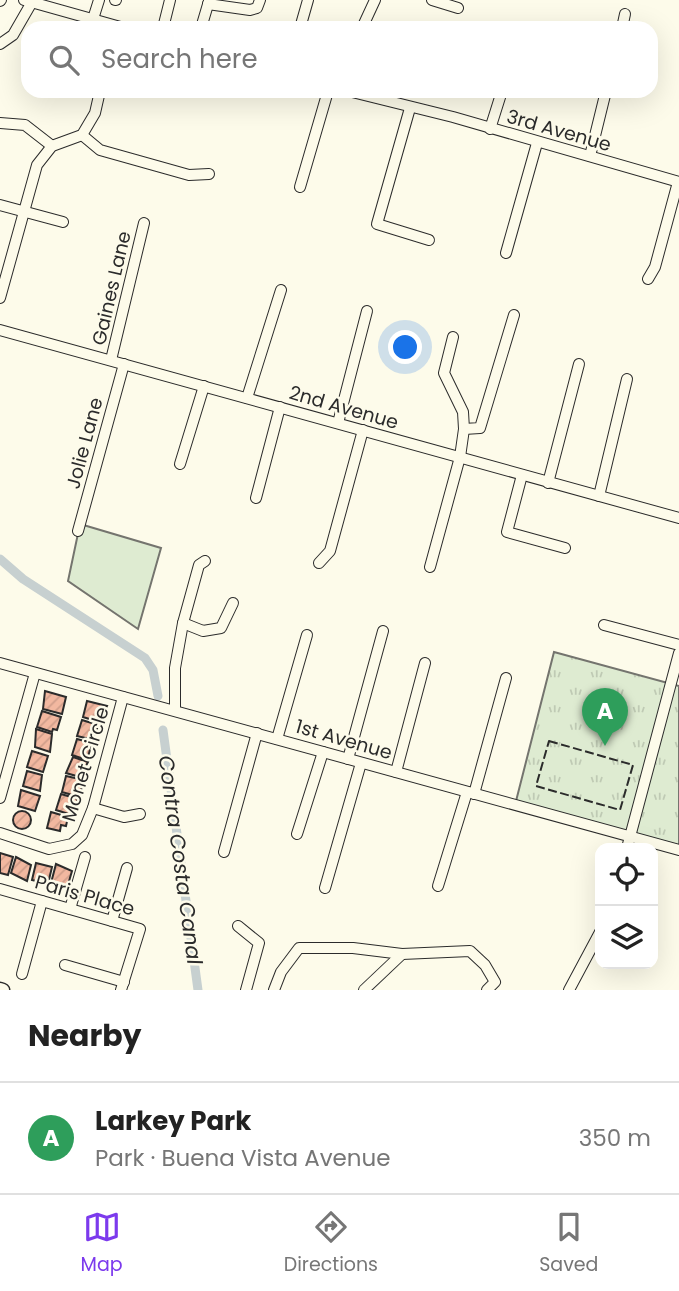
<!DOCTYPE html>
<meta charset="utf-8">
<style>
:root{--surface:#fff;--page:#f6f6f6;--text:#222;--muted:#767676;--line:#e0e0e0;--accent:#7c3aed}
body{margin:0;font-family:Poppins,sans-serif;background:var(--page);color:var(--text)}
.controls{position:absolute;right:21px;bottom:21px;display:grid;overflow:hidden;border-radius:14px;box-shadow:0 7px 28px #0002}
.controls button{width:63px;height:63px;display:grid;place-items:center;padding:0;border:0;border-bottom:2px solid var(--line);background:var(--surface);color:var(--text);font:35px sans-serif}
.you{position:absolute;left:406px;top:348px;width:24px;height:24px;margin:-18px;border:5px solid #fff;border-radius:50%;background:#1a73e8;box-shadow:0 0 0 10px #1a73e833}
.badge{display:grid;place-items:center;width:46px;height:46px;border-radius:50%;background:var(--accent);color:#fff;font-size:23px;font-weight:700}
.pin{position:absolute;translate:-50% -58px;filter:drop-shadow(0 2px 4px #0008)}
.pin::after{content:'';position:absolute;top:37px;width:24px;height:21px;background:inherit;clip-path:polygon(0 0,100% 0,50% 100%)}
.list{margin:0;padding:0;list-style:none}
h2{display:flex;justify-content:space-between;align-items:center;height:91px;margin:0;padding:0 28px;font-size:30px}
h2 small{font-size:23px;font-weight:400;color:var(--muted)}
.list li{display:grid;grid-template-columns:46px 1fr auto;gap:21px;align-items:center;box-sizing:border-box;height:112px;padding:0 28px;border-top:2px solid var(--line)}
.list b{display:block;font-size:26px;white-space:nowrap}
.list p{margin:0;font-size:23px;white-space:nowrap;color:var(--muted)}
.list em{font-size:23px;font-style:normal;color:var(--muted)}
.icon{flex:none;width:38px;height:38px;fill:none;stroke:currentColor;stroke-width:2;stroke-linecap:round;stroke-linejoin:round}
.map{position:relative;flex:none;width:679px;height:990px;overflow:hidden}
.search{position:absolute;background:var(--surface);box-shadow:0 7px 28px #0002;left:21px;right:21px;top:21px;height:77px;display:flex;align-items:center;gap:18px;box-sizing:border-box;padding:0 24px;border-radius:21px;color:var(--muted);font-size:26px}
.sheet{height:203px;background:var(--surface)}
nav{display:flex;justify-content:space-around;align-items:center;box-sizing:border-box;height:98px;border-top:2px solid var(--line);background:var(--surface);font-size:19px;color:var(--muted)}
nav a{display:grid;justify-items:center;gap:4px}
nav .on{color:var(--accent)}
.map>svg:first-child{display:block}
.grass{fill:#deebd1;stroke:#74746e;stroke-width:2}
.park{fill:url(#park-tufts);stroke:#74746e;stroke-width:2}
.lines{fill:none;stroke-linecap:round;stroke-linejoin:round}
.canal{stroke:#c7d0d0;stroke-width:9}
.building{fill:url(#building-hatch);stroke:#2b2b2b;stroke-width:2}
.minor-casing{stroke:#2b2b2b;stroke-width:12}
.major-casing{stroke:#2b2b2b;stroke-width:15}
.minor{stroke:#fdfbea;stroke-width:10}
.major{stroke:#fdfbea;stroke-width:12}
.fence{stroke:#2b2b2b;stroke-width:2;stroke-dasharray:9 3.5;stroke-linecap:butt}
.labels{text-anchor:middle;stroke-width:5;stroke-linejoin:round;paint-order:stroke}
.street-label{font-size:19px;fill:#2b2b2b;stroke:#fdfbea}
.water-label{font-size:21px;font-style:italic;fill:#2b2b2b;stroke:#fdfbea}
</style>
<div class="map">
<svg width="679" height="990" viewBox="0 0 679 990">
<defs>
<pattern id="park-tufts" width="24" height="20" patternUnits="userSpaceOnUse" patternTransform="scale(1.75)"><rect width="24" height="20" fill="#deebd1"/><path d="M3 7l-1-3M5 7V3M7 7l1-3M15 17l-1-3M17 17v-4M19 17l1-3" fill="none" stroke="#bfcab4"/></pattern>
<pattern id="building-hatch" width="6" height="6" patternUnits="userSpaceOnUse" patternTransform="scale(1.75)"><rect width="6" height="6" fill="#f2b8a0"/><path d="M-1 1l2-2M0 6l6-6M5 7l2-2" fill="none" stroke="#d09e8a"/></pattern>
</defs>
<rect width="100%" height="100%" fill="#fdfbea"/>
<path class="grass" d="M80,524l81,24 -23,81 -70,-48z"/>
<path class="park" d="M554,652l125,34v164l-164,-45z"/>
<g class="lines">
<g class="canal">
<path d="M0,559l23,20 122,79 8,12 5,26"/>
<path d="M163,730l35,260"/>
</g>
</g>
<g class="building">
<path d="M45,691l21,6 -4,17 -19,-5z"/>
<path d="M87,701l20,5 -8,16 -16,-5z"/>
<path d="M42,711l19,6 -4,13 -4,-1 -1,3 -15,-5z"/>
<path d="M82,720l16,5 -4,15 -17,-4z"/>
<path d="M36,729l16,5 -2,18 -15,-5z"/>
<path d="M77,739l15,4 -5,17 -15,-5z"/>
<path d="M32,751l16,5 -5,16 -16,-5z"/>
<path d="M73,757l15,5 -8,15 -14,-4z"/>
<path d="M27,771l15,4 -2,16 -17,-5z"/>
<path d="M66,776l18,4 -5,17 -17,-5z"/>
<path d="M21,790l19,6 -5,15 -17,-5z"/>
<path d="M61,794l17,5 -6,16 -16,-5z"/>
<circle cx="22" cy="820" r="9"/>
<path d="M51,812l17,5 -2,9 -5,-1 -1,6 -13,-3z"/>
<path d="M0,853l13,4 -5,18 -8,-2z"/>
<path d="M16,857l15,8 -4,16 -16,-8z"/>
<path d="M36,863l16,4 -4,17 -16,-4z"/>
<path d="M56,864l16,7 -5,17 -16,-5z"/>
</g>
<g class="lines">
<defs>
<g id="minor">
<path d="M24,0l100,28"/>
<path d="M115,0h1"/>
<path d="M432,0l26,8"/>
<path d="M0,1l1,-1"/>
<path d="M208,4l42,6 7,-2 3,-8"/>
<path d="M93,19l6,-19"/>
<path d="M163,28l7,-28"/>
<path d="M201,28l8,-27"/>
<path d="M300,28l8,-28"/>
<path d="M362,28l13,-28"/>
<path d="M622,28l3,-14"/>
<path d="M0,44l13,-9 19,-33"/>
<path d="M348,91l105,26 226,65"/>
<path d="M410,108l-33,116 52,16"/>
<path d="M0,123l25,2 27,21"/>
<path d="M490,129l12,-38"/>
<path d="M82,135l18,15 89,25 20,-1"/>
<path d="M590,156l16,-65"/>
<path d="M300,187l28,-96"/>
<path d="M0,205l63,17"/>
<path d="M506,253l31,-110"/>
<path d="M648,279l7,-12 23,-85"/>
<path d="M0,298l37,-133 15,-19 30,-11 13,-22 5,-22"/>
<path d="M0,330l679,188"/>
<path d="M111,360l33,-137"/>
<path d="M247,398l34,-108"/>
<path d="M338,423l29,-112"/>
<path d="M464,429l16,-1 34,-113"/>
<path d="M180,464l24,-78"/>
<path d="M522,475l-15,57 58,16"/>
<path d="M548,483l31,-119"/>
<path d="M599,496l28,-117"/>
<path d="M256,498l24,-91"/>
<path d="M78,531l46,-167"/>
<path d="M319,563l11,-12 33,-121"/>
<path d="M430,567l30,-110 4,-28 -1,-17 -19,-39 9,-36"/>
<path d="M183,623l20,8 18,-3 12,-25"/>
<path d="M604,625l75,20"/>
<path d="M0,663l679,187"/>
<path d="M175,710v-42l8,-45 16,-58 6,-4"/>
<path d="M277,739l30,-104"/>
<path d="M348,759l35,-128"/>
<path d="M396,772l29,-109"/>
<path d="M474,794l32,-116"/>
<path d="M0,798l35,-125"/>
<path d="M93,808l31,9 16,-3"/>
<path d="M0,833l49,16 23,-5 10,-9 11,-27 30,-111"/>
<path d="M297,834l26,-82"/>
<path d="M627,848l52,-195"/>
<path d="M224,852l33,-119"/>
<path d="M438,886l29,-94"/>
<path d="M325,888l36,-125"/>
<path d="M0,889l140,40 -19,61"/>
<path d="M70,909l15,-52"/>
<path d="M112,921l15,-53"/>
<path d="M238,926l21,17 -13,47"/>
<path d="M65,965l59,17"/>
<path d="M22,974l20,-73"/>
<path d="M274,990l7,-18 18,-24h54l49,6 68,-3 15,14 10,17 -8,8"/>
<path d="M364,990l38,-36"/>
<path d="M569,990l31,-58"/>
</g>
<path id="major" d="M0,989l3,1"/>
</defs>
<use href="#minor" class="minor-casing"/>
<use href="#major" class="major-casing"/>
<use href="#minor" class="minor"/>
<use href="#major" class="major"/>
<path class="fence" d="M549,741l84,24 -13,45 -84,-24z"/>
</g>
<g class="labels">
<g class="street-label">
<text transform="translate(559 130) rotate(16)" y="7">3rd Avenue</text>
<text transform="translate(111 288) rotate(-77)" y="7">Gaines Lane</text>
<text transform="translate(344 407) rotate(16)" y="7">2nd Avenue</text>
<text transform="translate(84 443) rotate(-75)" y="7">Jolie Lane</text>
<text transform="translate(344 739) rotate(16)" y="7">1st Avenue</text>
<text transform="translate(85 764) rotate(-73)" y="7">Monet Circle</text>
<text transform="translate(85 895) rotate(16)" y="7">Paris Place</text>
</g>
<g class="water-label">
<text transform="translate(180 860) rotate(82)" y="7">Contra Costa Canal</text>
</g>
</g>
</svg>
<div class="controls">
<button><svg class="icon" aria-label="locate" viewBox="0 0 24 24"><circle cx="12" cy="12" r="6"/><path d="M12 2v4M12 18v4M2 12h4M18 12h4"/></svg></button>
<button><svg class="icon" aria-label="layers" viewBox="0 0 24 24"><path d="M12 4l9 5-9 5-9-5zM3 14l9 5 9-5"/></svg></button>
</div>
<div class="you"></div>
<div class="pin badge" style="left:605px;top:746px;background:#2e9e5b">A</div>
<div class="search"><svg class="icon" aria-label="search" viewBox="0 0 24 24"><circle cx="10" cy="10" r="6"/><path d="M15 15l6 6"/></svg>Search here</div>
</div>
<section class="sheet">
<h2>Nearby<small></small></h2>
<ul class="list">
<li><span class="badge" style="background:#2e9e5b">A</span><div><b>Larkey Park</b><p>Park · Buena Vista Avenue</p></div><em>350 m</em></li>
</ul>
</section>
<nav>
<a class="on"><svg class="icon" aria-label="map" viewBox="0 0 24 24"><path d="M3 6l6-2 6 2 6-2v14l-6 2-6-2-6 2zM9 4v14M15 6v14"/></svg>Map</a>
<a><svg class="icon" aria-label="directions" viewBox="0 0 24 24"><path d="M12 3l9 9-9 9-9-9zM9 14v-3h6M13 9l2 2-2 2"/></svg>Directions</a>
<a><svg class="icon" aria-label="saved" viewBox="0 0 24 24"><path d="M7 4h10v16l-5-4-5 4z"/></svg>Saved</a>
</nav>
